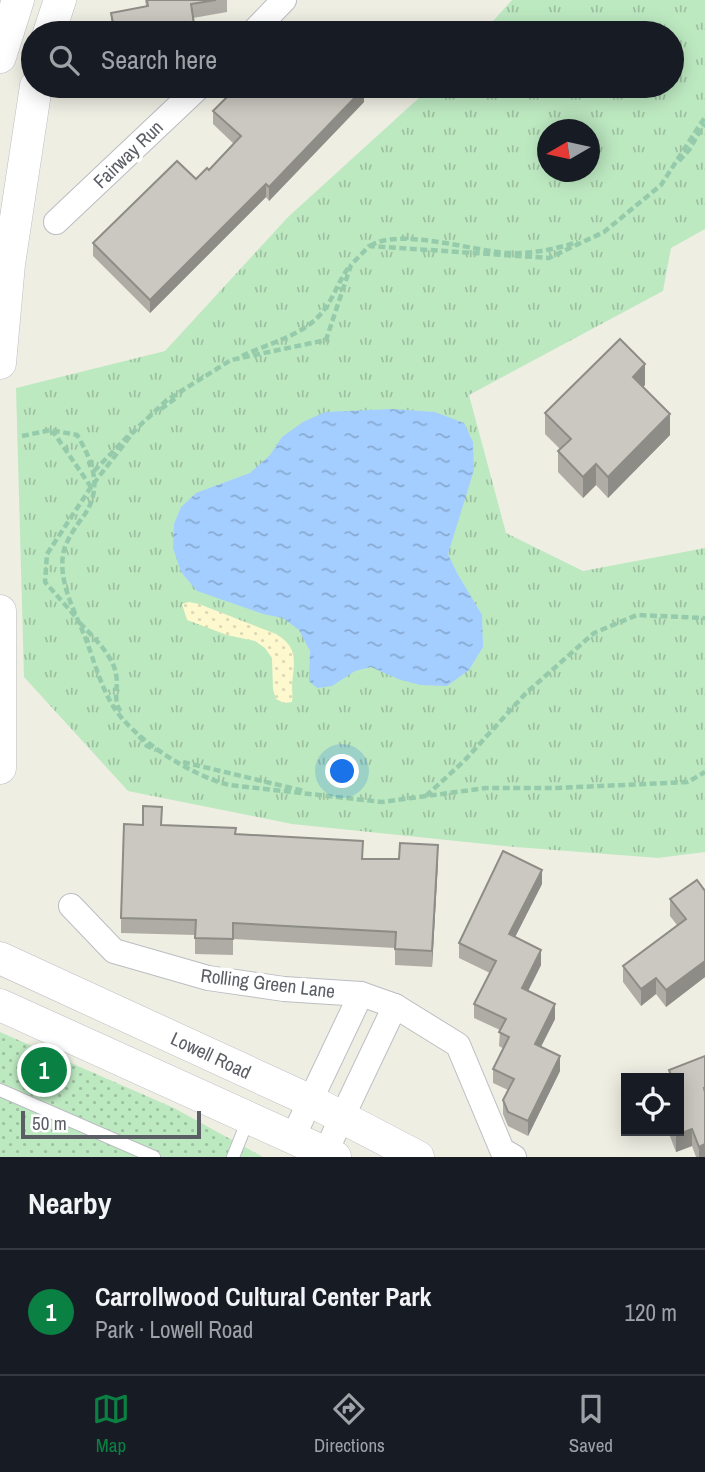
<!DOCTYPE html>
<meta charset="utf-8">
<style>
:root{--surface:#171b24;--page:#20242c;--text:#f1f3f6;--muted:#9ea1a6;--line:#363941;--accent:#0b8043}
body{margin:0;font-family:"Archivo Narrow",sans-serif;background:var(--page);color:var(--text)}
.controls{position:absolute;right:21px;bottom:21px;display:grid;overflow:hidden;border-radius:0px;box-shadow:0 4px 18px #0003}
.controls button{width:63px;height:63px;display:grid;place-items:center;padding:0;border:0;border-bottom:2px solid var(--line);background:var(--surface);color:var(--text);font:35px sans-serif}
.compass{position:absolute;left:537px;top:119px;width:63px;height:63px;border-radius:50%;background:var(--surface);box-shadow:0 4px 18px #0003;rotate:261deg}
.scale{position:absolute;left:21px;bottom:18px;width:180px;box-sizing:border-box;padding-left:7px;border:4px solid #5b5e65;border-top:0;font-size:19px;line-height:24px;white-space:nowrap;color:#5b5e65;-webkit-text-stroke:5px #fff;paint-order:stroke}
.you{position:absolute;left:343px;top:772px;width:24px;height:24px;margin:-18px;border:5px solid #fff;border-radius:50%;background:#1a73e8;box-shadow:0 0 0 10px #1a73e833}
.badge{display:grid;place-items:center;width:46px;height:46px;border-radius:50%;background:var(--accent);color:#fff;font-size:23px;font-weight:700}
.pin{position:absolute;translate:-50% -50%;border:4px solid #fff;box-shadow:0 2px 7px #0006}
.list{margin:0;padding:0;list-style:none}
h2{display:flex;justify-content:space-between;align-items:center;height:91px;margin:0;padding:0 28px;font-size:30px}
h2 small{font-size:23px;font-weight:400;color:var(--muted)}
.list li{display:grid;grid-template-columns:46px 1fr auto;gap:21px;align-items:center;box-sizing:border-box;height:126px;padding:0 28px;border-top:2px solid var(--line)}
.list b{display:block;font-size:26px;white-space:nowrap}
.list p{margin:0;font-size:23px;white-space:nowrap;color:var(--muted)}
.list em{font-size:23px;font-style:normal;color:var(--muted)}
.icon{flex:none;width:38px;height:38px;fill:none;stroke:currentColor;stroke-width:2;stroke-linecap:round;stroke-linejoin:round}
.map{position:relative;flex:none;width:705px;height:1157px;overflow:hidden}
.search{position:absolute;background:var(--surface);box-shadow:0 4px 18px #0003;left:21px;right:21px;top:21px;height:77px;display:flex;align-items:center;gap:18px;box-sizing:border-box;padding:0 24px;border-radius:38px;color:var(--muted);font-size:26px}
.sheet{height:217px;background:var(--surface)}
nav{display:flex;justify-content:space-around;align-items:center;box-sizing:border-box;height:98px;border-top:2px solid var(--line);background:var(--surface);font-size:19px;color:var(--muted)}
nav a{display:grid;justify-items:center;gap:4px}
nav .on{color:var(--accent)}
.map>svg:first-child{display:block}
.grass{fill:url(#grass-tufts);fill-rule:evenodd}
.sand{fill:url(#sand-dots)}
.park{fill:url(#park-dots)}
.water{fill:url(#water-ripples)}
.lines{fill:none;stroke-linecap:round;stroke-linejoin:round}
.service-casing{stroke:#bbbdc3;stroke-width:14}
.minor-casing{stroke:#bbbdc3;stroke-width:26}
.tertiary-casing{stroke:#bbbdc3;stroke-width:33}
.path{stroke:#95cbaa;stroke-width:4.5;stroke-dasharray:7 3.5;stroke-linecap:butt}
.service{stroke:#fff;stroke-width:12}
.minor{stroke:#fff;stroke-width:24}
.tertiary{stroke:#fff;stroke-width:32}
.wall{fill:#aeaca5}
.shaded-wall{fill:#8d8c86}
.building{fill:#cac8c0;stroke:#8d8c86;stroke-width:2}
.labels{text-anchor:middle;stroke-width:7;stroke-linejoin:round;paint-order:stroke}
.street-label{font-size:19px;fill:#5b5e65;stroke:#fff}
</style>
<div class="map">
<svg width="705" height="1157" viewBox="0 0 705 1157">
<defs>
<pattern id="grass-tufts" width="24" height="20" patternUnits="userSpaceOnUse" patternTransform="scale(1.75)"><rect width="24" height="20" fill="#bde9c1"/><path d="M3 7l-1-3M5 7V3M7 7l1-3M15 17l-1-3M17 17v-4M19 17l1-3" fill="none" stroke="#9dc0a0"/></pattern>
<pattern id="sand-dots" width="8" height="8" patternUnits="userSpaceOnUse" patternTransform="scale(1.75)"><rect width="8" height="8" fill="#fef8cf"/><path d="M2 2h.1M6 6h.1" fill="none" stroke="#dcd7b4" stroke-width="1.8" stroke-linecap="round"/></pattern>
<pattern id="park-dots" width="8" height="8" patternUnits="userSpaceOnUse" patternTransform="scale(1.75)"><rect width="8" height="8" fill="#bde9c1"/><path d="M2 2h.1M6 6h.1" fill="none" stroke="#9dc0a0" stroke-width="1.8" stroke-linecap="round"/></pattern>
<pattern id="water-ripples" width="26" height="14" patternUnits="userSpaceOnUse" patternTransform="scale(1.75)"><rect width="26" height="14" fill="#a3ceff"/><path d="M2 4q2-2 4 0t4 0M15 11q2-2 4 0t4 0" fill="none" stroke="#88aad2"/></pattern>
</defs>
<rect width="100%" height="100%" fill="#efeee3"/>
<path class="grass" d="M512,0h193v229l-34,19 -8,43 -194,104 37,138 77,38 122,-23v304l-47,6 -142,-11 -224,-23 -164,-33 -104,-114 -8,-289 149,-37 123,-134 144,-131h240v-53h-190zM548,130h42v42h-42z"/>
<path class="sand" d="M189,602l10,2 77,30c23,14 18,27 16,51 0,6 1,10 0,17l-8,1 -8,-4 -3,-10 -1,-31 -7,-10 -10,-7 -28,-6 -40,-15 -5,-16z"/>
<path class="park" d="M0,1032l174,76 89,49h-263z"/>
<path class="water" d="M392,409l43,3 29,11 9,19 1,28 -26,84 9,19 25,42 1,32 -14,23 -22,16 -27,-1 -22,-6 -27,-12 -16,4 -23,15 -15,2 -8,-7 1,-30 -11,-21 -16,-12 -20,-4 -66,-23 -16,-19 -8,-24 1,-24 7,-17 15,-14 54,-20 20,-18 12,-18 21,-15 22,-10z"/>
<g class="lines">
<defs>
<g id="service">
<path d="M0,1090l154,67"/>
<path d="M233,1157l16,-40"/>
</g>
<g id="minor">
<path d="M252,33l32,-33"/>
<path d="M56,222l144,-136"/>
<path d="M71,906l43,45 94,27 76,11 77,5 34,12 63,39 44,105 12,7"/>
<path d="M293,1137l68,-143"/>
<path d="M326,1151l69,-145"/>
</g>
<g id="tertiary">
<path d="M49,33l11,-33"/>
<path d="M0,57l18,-57"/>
<path d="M0,363l9,-99 27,-178"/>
<path d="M0,611v157"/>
<path d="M0,958l311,143 107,56"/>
<path d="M0,1005l335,152"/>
</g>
</defs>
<use href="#service" class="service-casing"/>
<use href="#minor" class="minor-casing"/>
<use href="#tertiary" class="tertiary-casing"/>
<g class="path">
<path d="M679,161l10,-11 16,-27"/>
<path d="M370,246c29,-19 102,5 138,7 25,1 47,-4 70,-11"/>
<path d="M242,356c27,-13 64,-21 82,-46 10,-13 15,-30 25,-43"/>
<path d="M161,409l15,-11"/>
<path d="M50,433h4l37,54 44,-57 32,-30 64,-40 95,-20 25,-75 18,-19 180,12 55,-26 57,-47 44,-68"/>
<path d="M22,436l29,-6 26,5c15,25 26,52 8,79 -8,11 -17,23 -21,36 -7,28 9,58 19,82 10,24 16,51 30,74 20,33 79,70 116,79l153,17 104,-14h71l131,-6 17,-10"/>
<path d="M94,471l38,-39"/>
<path d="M75,616l-30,-34 2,-28 44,-67"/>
<path d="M80,623c12,13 33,32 36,51 3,14 -4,26 5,38"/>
<path d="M139,736l8,10 9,4"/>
<path d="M183,762l121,29"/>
<path d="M426,796l38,-35 62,-68 68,-60 43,-18 68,3"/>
</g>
<use href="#service" class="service"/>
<use href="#minor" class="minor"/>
<use href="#tertiary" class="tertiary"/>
</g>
<g class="wall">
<path d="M145,0h82v12l-34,6 1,15h-82l-1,-20 35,-7z"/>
<path d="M364,102l-95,99 -3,-4 -116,116 -57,-57v-13l116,-73 25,-26 -21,-20v-13z"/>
<path d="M645,385l-2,2 27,48 -62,63 -12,-13 -13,13 -25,-26v-21l2,-2 -15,-15v-21z"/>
<path d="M143,825h19l73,9 128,25 75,2 -6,106 -37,-2v-17l-162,-9v16l-38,-1v-19l-74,-2v-15z"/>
<path d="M542,884l-27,53 26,28 -13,26 27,28 -14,28 19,24 -32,65 -20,-10 -5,-12v-14l5,-10 -15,-7v-14l11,-20 -5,-3 1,-16 -26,-12v-14l16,-31 -31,-15v-15z"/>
<path d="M705,891v86l-39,30 -10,-13 -15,12 -18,-24v-16l54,-41 -7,-9v-17z"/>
<path d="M705,1056v101h-9l-4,-11 -16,6 -8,-21h11v-53h-10v-8z"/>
</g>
<g class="shaded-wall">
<path d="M364,88v14l-95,99v-14z"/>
<path d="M266,184v13l-116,116v-13z"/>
<path d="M645,364v21l-12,12v-20z"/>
<path d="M670,414v21l-62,63v-21z"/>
<path d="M596,464v21l-13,13v-21z"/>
<path d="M438,845v16l-6,106v-16z"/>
<path d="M542,870v14l-33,65v-15z"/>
<path d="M541,950v15l-19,38v-15z"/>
<path d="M705,961v16l-39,30v-17z"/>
<path d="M656,978v16l-15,12v-17z"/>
<path d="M555,1004v15l-20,39v-14z"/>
<path d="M560,1056v15l-32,65v-15z"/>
<path d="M692,1129v17l-16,6v-17z"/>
<path d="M705,1144v13h-6v-10z"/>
</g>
<g class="building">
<path d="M147,0h69l-25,4 3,20 -43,8 1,1h-37l-4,-20 37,-7z"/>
<path d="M322,25l9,8h-17z"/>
<path d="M347,25l9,8h-17z"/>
<path d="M238,86h123l3,2 -95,99 -3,-3 -116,116 -57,-57 84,-82 19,18 11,-11 2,2 32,-34 -28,-25z"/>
<path d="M620,339l25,25 -12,13 37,37 -62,63 -12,-13 -13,13 -25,-26 13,-12 -26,-26z"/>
<path d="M143,806l19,1 -1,18 75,3 -1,6 128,7 -1,18h37l1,-16 38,2 -6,106 -37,-2 1,-17 -163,-9v16l-38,-1 1,-18 -75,-2 3,-94 19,1z"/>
<path d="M503,851l39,19 -33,64 32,16 -19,38 33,16 -20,40 25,12 -32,65 -20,-9 -5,-12 11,-21 -21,-10 16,-32 -10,-5 7,-13 -32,-15 22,-43 -37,-18z"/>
<path d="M697,880l8,11v70l-39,29 -10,-12 -15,11 -18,-23 63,-47 -16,-20z"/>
<path d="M705,1056v32h-1l1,4v52l-6,3 -7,-18 -16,6 -2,-4h5v-53h-7l-3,-8z"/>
</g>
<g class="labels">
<g class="street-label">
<text transform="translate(128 154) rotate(-44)" y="7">Fairway Run</text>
<text transform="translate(268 983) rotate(7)" y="7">Rolling Green Lane</text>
<text transform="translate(211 1055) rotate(25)" y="7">Lowell Road</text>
</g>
</g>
</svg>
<div class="controls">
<button><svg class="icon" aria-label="locate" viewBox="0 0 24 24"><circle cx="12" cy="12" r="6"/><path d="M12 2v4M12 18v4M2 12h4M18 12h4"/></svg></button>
</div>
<svg class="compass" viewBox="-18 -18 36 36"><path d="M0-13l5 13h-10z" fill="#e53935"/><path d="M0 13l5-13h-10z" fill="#9ea1a6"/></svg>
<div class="scale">50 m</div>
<div class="you"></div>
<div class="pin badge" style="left:44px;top:1070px">1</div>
<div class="search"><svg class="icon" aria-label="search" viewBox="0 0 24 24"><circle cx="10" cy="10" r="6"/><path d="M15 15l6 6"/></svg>Search here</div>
</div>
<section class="sheet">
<h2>Nearby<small></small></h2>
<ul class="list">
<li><span class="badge">1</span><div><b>Carrollwood Cultural Center Park</b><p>Park · Lowell Road</p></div><em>120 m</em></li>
</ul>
</section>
<nav>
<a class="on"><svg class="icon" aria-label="map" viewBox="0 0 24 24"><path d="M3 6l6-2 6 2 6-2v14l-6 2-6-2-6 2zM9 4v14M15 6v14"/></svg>Map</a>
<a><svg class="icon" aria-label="directions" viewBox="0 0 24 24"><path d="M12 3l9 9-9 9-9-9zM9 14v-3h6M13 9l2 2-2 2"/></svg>Directions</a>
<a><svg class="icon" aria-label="saved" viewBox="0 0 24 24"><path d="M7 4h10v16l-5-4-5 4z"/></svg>Saved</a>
</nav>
